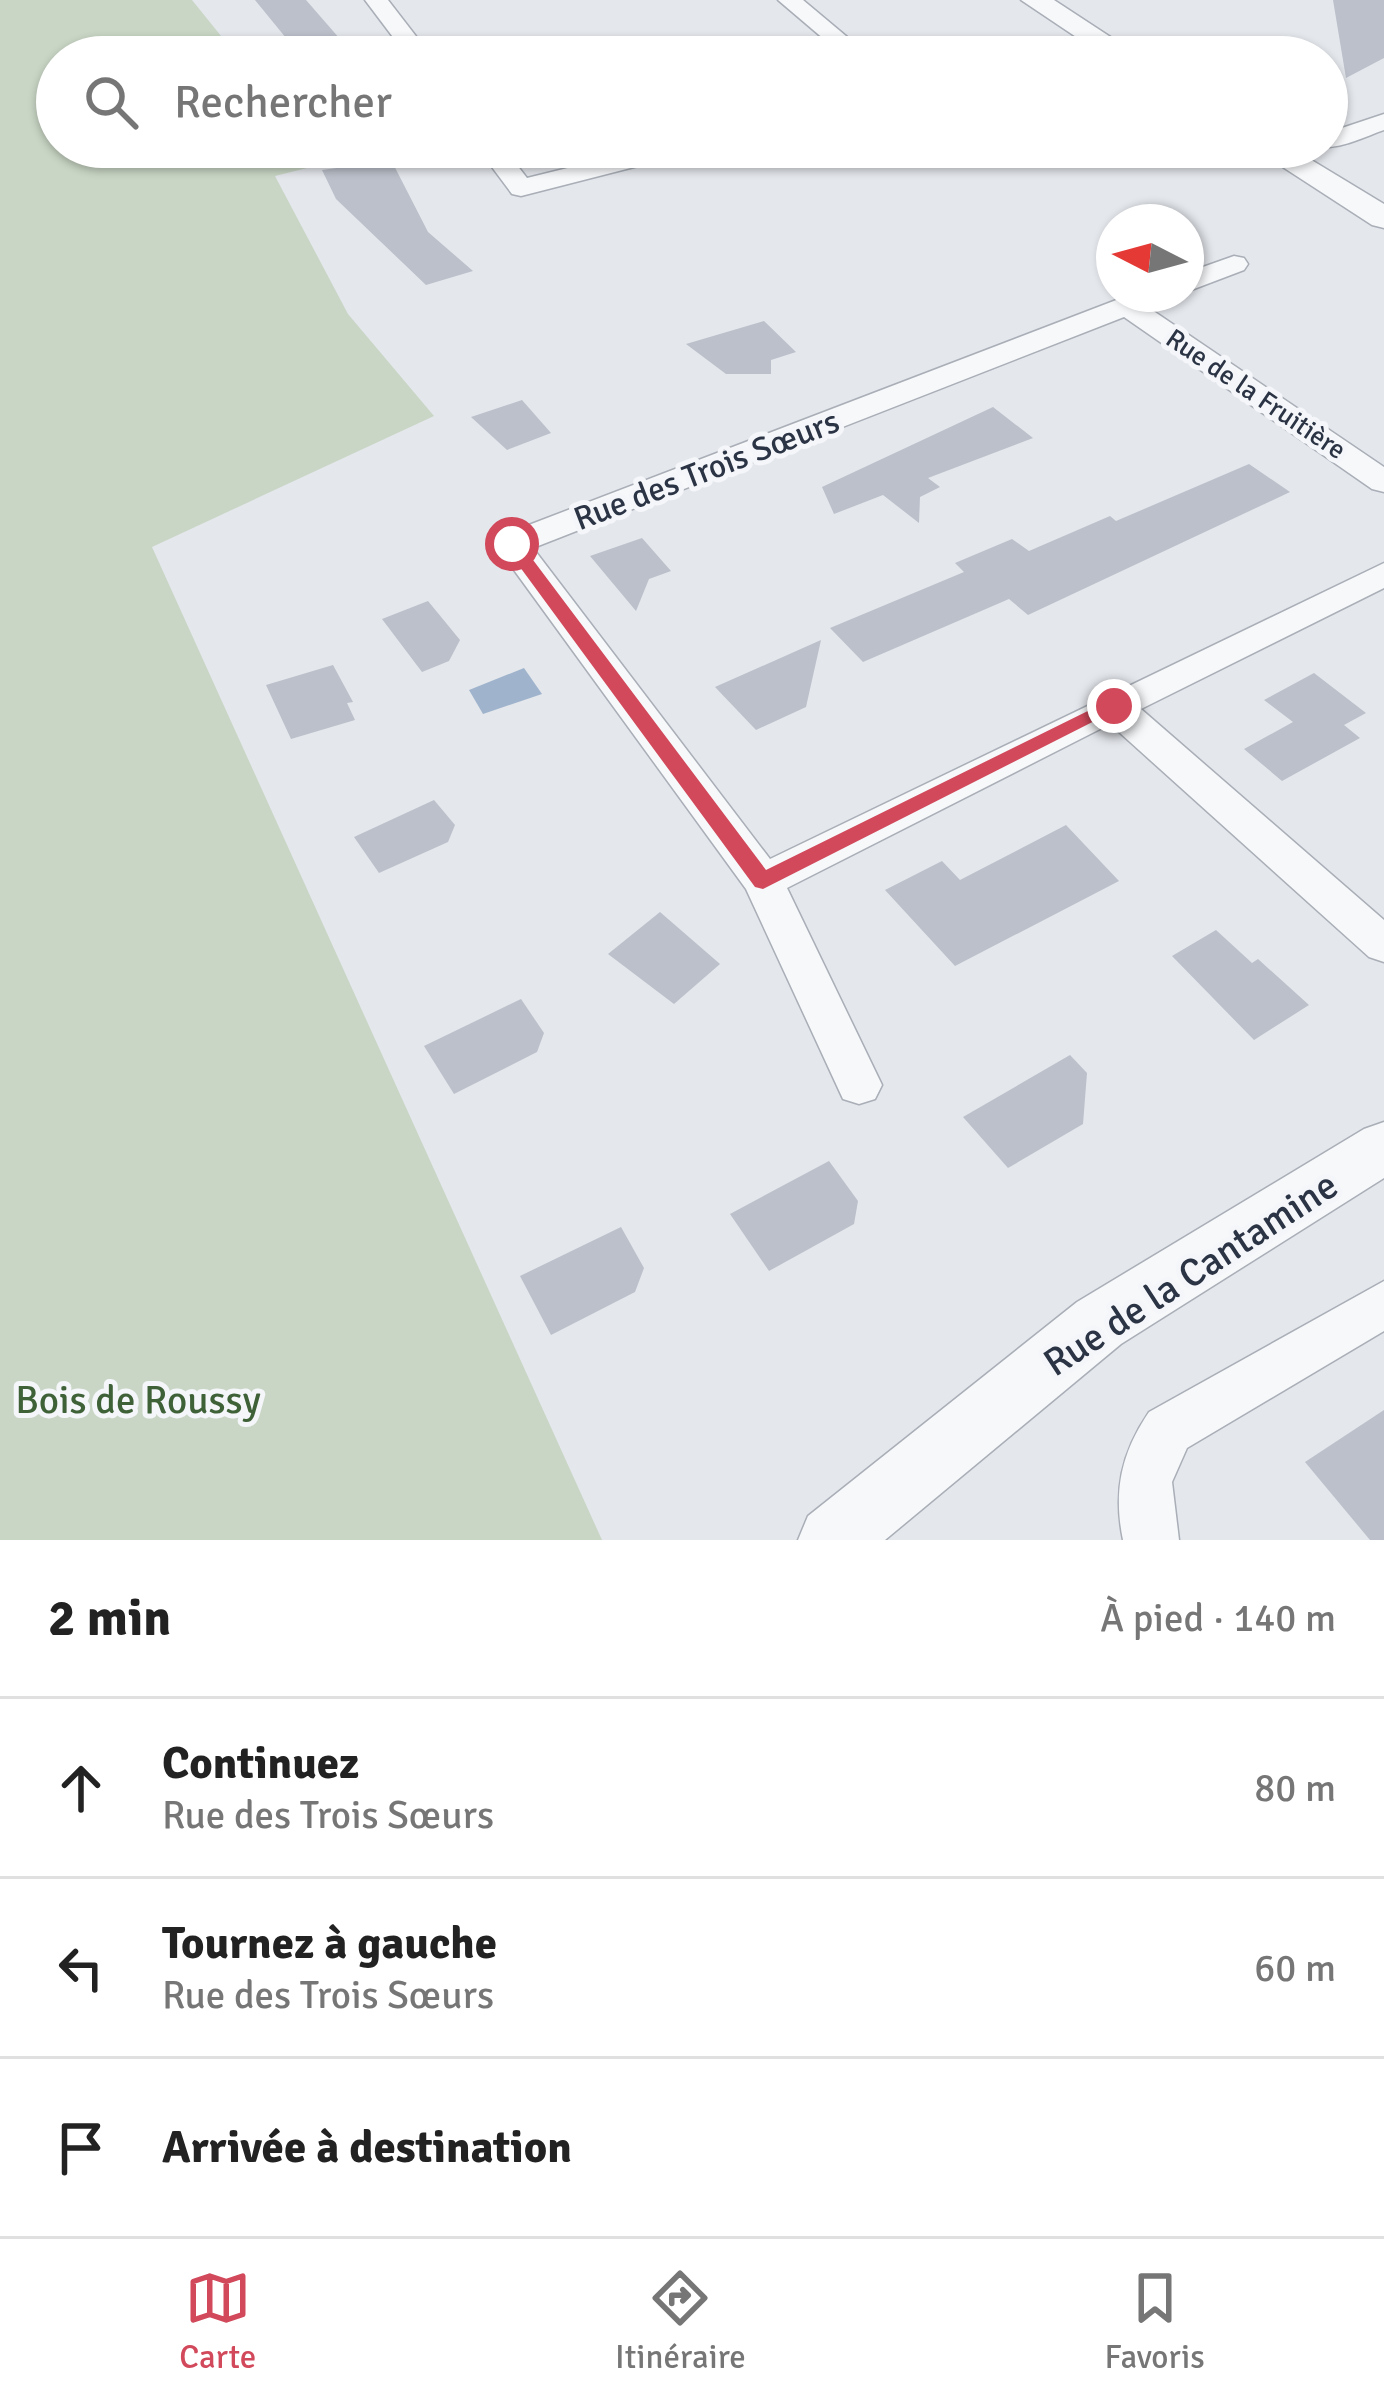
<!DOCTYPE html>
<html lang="fr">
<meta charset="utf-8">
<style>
:root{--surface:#fff;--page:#f6f6f6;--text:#222;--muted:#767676;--line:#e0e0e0;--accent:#d1495b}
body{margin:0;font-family:Signika,sans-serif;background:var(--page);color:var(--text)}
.compass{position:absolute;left:1096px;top:204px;width:108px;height:108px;border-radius:50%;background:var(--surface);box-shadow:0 3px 9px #0004;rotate:276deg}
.stop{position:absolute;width:36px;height:36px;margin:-27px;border:9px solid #d1495b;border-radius:50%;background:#fff}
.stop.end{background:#d1495b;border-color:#fff;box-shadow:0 3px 12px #0008}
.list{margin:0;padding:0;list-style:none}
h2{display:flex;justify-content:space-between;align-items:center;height:156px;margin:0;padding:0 48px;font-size:51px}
h2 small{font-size:39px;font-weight:400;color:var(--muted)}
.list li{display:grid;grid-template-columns:78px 1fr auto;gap:36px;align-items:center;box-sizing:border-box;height:180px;padding:0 48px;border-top:3px solid var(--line)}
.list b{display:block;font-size:45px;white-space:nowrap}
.list p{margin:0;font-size:39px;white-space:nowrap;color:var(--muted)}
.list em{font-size:39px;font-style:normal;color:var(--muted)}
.icon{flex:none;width:66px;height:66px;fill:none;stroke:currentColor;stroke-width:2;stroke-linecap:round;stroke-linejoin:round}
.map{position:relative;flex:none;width:1384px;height:1540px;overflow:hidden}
.search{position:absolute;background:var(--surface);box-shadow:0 3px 9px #0004;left:36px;right:36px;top:36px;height:132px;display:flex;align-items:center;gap:30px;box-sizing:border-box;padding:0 42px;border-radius:66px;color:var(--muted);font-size:45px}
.sheet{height:696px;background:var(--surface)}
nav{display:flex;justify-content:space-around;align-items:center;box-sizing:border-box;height:168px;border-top:3px solid var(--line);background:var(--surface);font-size:33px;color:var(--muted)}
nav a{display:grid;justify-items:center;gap:6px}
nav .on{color:var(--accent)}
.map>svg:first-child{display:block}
.green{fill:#c9d6c5}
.water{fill:#9fb4cc}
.building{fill:#bbc0ca}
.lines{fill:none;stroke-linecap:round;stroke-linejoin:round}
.minor-casing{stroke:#a9aeb7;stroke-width:3}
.tertiary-casing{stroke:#a9aeb7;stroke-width:3}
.minor{fill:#f7f8fa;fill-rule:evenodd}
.tertiary{fill:#f7f8fa;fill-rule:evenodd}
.route{fill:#d1495b}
.labels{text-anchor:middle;stroke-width:10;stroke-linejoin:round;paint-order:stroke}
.far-street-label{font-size:27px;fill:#2b3445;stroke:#f4f6f9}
.street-label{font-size:33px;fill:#2b3445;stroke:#f4f6f9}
.near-street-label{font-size:39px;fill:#2b3445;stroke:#f4f6f9}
.near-park-label{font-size:39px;fill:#3f6138;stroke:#f4f6f9}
</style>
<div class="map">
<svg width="1384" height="1540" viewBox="0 0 1384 1540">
<rect width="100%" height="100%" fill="#e4e7ec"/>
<path class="green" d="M0,0h192l46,57h-181v90h253l13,17 -48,12 73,138 86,102 -282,131 450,993h-602z"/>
<path class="water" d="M524,668l18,26 -59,20 -14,-24z"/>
<g class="building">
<path d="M255,0h51l34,39 -45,10z"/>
<path d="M1333,0h51v58l-38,20z"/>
<path d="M385,148l43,84 45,39 -47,14 -90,-86 -14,-29 22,-3 -5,-11z"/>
<path d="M764,321l32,31 -25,8v14h-45l-40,-30z"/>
<path d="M522,400l29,33 -44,17 -36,-33z"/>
<path d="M993,407l40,31 -105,40 12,9 -20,10 -1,26 -36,-28 -49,19 -12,-27z"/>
<path d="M1249,464l41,28 -262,123 -19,-16 -146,63 -33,-34 134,-56 -9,-9 57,-24 17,12 81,-35 6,5z"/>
<path d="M642,538l29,33 -22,8 -13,32 -46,-55z"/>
<path d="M428,601l32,39 -11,21 -27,11 -40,-53z"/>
<path d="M821,640l-15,67 -50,23 -41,-43z"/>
<path d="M333,665l20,37 -6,1 8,17 -64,19 -25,-54z"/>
<path d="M1314,673l52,40 -22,12 16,13 -78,43 -38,-32 49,-27 -29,-22z"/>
<path d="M434,800l21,25 -7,17 -69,31 -25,-36z"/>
<path d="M1066,825l53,56 -164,85 -70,-76 57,-29 18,19z"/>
<path d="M660,912l60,52 -46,40 -66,-50z"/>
<path d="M1216,930l36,33 6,-4 51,46 -55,35 -82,-84z"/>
<path d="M521,999l23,34 -7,19 -83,42 -30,-48z"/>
<path d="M1070,1055l17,18 -4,51 -75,44 -45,-51z"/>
<path d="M829,1161l29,40 -4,23 -85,47 -39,-57z"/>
<path d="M621,1227l23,41 -9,24 -84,43 -31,-59z"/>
<path d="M1384,1410v130h-14l-65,-78z"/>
</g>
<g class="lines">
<defs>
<g id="minor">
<path d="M365,0h23l44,57h-24z"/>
<path d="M778,0h25l68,57h-26z"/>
<path d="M1105,36l8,2v10l-36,9h-41l4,-5z"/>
<path d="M1384,114v16c-20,7 -43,19 -64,17h7v-14z"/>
<path d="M477,147h26l24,31 126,-31h44l-4,5 -172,44 -9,-2z"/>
<path d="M1234,256l10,2 4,6 -4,6 -58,22v-19z"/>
<path d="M1132,294h40l-23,14 235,159v25l-12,-3 -248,-172 -591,231 237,311 614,-296v25l-243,121 243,211v42l-15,-5 -259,-233 -323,164 95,197 -7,14 -16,5 -16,-5 -97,-210 -251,-345 5,-8z"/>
<path d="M1384,1281v50l-197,117 -15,34 7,58h-56c-10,-48 -2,-87 26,-128z"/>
</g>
<g id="tertiary">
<path d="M1021,0h33l87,57h-35z"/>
<path d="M1252,147h38l94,57v24l-12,-3z"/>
<path d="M1384,1122v56l-263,166 -236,196h-87l10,-24 269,-214 287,-173z"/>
</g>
</defs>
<use href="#minor" class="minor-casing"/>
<use href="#tertiary" class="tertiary-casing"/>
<use href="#minor" class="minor"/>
<use href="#tertiary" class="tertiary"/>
</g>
<path class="route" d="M506,540h12l248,330 342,-169 6,-2 10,7 -361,183 -8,-2 -249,-339z"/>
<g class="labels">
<g class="far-street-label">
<text transform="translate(1256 394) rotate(34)" y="9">Rue de la Fruitière</text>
</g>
<g class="street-label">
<text transform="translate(706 469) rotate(-21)" y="12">Rue des Trois Sœurs</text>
</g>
<g class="near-street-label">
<text transform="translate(1190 1273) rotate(-33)" y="14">Rue de la Cantamine</text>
</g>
<g class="near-park-label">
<text x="138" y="1413">Bois de Roussy</text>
</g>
</g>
</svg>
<svg class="compass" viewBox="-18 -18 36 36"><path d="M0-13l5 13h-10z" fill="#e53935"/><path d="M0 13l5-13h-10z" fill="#767676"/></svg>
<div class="stop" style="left:512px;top:544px"></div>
<div class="stop end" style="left:1114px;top:706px"></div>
<div class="search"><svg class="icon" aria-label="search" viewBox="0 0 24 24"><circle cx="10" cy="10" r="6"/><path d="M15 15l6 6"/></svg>Rechercher</div>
</div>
<section class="sheet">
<h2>2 min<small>À pied · 140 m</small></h2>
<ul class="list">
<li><svg class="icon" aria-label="ahead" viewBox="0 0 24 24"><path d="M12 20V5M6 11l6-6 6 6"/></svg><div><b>Continuez</b><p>Rue des Trois Sœurs</p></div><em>80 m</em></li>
<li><svg class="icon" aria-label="left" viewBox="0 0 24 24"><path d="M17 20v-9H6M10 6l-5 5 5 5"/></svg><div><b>Tournez à gauche</b><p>Rue des Trois Sœurs</p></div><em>60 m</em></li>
<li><svg class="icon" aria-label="arrive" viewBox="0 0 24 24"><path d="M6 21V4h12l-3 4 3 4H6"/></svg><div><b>Arrivée à destination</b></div></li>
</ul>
</section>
<nav>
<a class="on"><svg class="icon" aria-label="map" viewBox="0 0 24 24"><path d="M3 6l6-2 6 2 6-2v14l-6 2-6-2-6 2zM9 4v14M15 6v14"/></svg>Carte</a>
<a><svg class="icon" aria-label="directions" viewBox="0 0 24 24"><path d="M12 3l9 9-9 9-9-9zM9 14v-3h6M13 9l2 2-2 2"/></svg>Itinéraire</a>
<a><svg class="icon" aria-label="saved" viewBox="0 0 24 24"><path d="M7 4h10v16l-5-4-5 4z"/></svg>Favoris</a>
</nav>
